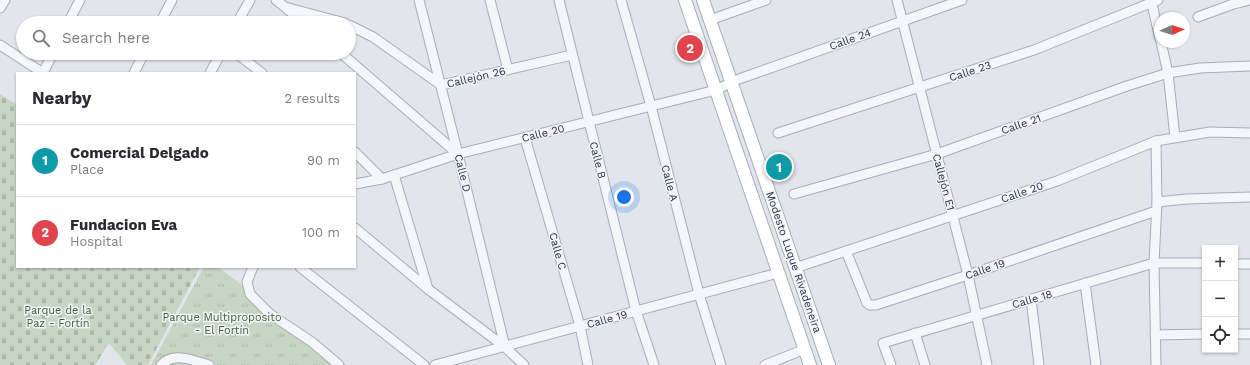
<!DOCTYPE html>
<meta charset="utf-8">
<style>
:root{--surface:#fff;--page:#f7f7f7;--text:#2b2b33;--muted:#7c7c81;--line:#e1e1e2;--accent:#d8404f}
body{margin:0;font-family:"Work Sans",sans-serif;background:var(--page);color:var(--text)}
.controls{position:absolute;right:12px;bottom:12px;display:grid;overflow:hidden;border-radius:0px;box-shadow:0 1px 3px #0004}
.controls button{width:36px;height:36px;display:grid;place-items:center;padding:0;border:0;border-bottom:1px solid var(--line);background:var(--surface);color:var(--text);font:20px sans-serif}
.compass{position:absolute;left:1154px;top:12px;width:36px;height:36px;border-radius:50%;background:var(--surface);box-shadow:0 1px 3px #0004;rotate:87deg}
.you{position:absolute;left:624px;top:197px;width:14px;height:14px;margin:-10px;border:3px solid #fff;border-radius:50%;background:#1a73e8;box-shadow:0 0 0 6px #1a73e833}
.badge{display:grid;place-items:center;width:26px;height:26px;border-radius:50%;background:var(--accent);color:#fff;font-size:13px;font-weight:700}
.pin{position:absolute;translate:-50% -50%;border:2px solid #fff;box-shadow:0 1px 4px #0006}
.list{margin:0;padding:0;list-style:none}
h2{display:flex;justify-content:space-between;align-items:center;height:52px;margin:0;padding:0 16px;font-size:17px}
h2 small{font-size:13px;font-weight:400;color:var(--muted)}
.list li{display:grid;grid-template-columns:26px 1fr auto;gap:12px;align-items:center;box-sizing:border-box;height:72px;padding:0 16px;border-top:1px solid var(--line)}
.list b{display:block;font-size:15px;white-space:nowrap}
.list p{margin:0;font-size:13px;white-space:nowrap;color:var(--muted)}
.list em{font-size:13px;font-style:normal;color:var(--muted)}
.icon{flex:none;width:22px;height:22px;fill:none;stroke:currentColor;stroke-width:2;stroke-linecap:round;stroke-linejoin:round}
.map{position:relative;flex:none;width:1250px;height:365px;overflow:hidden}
.search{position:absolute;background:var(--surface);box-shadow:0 1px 3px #0004;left:16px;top:16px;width:340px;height:44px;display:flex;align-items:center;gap:10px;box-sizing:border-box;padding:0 14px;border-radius:22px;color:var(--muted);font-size:15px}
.panel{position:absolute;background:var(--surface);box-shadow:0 1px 3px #0004;left:16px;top:72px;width:340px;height:196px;border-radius:0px}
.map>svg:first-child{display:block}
.cemetery{fill:url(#cemetery-stones)}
.park{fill:url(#park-tufts)}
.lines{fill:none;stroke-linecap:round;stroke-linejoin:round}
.street-casing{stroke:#a7acb6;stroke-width:11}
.secondary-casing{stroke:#a7acb6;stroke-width:14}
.street{stroke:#f5f6f9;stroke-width:9}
.secondary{stroke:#fff;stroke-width:12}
.labels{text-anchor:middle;stroke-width:3;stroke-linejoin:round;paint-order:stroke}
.street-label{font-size:11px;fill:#293245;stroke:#f2f4f8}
.park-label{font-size:11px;fill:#3b6235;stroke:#f2f4f8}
</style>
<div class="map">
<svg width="1250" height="365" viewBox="0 0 1250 365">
<defs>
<pattern id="cemetery-stones" width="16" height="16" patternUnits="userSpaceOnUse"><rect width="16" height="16" fill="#c7d6c3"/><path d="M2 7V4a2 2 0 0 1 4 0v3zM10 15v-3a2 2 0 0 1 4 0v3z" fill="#abb8a9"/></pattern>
<pattern id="park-tufts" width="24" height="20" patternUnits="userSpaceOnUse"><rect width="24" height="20" fill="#c7d6c3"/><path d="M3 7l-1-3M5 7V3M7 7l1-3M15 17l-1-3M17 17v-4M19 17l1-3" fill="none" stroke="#abb8a9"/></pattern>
</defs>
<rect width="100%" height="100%" fill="#e2e5eb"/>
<path class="cemetery" d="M0,94l17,11v162h183l-52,98h-21l-18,-22 -14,22h-95z"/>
<path class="park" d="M204,267h14l128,98h-195z"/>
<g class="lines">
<defs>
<g id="street">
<path d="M276,0l9,7 60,16"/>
<path d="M419,0l39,154 47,193"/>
<path d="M490,0l18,70"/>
<path d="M559,0l77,311 18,54"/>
<path d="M621,0l30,106 48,188 22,71"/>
<path d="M897,0l71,275 19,90"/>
<path d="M1151,0l9,39"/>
<path d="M0,8l5,-8"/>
<path d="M287,9l18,14"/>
<path d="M1198,17l35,-13 17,-4"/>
<path d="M710,20l56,-20"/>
<path d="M68,23l12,-23"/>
<path d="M160,23l12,-23"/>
<path d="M237,23l13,-23"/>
<path d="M349,25l24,12 68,48 131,-30"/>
<path d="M1161,42l7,31 7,64"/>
<path d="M0,45l43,28"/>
<path d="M236,53l26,20"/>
<path d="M341,53l117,101"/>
<path d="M43,73l10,-20"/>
<path d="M134,73l10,-20"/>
<path d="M210,73l11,-20"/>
<path d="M739,79l223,-79"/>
<path d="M778,133l256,-83 124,-50"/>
<path d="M525,138l55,188 8,39"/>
<path d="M355,152l27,27"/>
<path d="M394,175l34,114"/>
<path d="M355,184l27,-5 76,-25 258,-64 16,-8"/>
<path d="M794,194l143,-40 190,-68 41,-13 32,-5 50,-2"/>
<path d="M1157,202l30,-3 63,-2"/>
<path d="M355,228l73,61 77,58 19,18"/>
<path d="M846,251l21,52 3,2h6l92,-30 188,-64"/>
<path d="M1235,264h15"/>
<path d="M253,267l-6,15 3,12 20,20 42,28 27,23"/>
<path d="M300,267l124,98"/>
<path d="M795,268l262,-87 99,-40 54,-9 40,1"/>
<path d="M1085,283l11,82"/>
<path d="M1031,299l8,66"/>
<path d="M915,333l10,32"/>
<path d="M1235,334h15"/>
<path d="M1155,335l50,-1"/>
<path d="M161,365c13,-14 32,-4 48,0"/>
<path d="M435,365l343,-92"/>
<path d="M765,365l40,-16"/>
<path d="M891,365l-8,-22 271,-80h51"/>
<path d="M1156,365l-2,-102 3,-61 -1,-61"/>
</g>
<g id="secondary">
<path d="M685,0l125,365"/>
<path d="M703,0l126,365"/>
</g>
</defs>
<use href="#street" class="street-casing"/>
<use href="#secondary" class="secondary-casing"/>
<use href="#street" class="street"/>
<use href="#secondary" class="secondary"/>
</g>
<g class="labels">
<g class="street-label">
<text transform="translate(850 39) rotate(-20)" y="4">Calle 24</text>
<text transform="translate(970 71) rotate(-18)" y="4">Calle 23</text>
<text transform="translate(476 77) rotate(-13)" y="4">Callejón 26</text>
<text transform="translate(1021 124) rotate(-19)" y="4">Calle 21</text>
<text transform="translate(543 133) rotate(-14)" y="4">Calle 20</text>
<text transform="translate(598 160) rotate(76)" y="4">Calle B</text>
<text transform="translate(463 173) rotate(76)" y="4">Calle D</text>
<text transform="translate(944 182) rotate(75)" y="4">Callejón E1</text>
<text transform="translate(670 183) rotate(75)" y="4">Calle A</text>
<text transform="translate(1022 192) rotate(-19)" y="4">Calle 20</text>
<text transform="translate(558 251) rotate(74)" y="4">Calle C</text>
<text transform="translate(794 262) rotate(71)" y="4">Modesto Luque Rivadeneira</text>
<text transform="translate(985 269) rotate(-19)" y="4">Calle 19</text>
<text transform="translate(1032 299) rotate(-16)" y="4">Calle 18</text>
<text transform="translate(607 319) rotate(-15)" y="4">Calle 19</text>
</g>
<g class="park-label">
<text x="58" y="314">Parque de la<tspan x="58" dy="13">Paz - Fortín</tspan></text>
<text x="222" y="321">Parque Multiproposito<tspan x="222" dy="13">- El Fortín</tspan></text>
</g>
</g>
</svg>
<div class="controls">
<button>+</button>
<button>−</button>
<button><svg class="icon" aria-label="locate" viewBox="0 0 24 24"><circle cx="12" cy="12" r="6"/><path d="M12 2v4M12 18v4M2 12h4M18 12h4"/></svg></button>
</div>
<svg class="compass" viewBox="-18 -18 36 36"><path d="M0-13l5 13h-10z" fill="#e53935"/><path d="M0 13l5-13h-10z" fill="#7c7c81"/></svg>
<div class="you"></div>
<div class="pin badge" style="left:779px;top:167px;background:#0f9aa8">1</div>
<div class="pin badge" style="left:690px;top:48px;background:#e0444e">2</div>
<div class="search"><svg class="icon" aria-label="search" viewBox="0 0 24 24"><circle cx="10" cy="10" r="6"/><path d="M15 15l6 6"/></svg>Search here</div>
<section class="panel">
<h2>Nearby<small>2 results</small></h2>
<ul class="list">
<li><span class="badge" style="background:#0f9aa8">1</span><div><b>Comercial Delgado</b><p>Place</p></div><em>90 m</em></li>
<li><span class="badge" style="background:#e0444e">2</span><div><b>Fundacion Eva</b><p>Hospital</p></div><em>100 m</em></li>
</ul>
</section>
</div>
